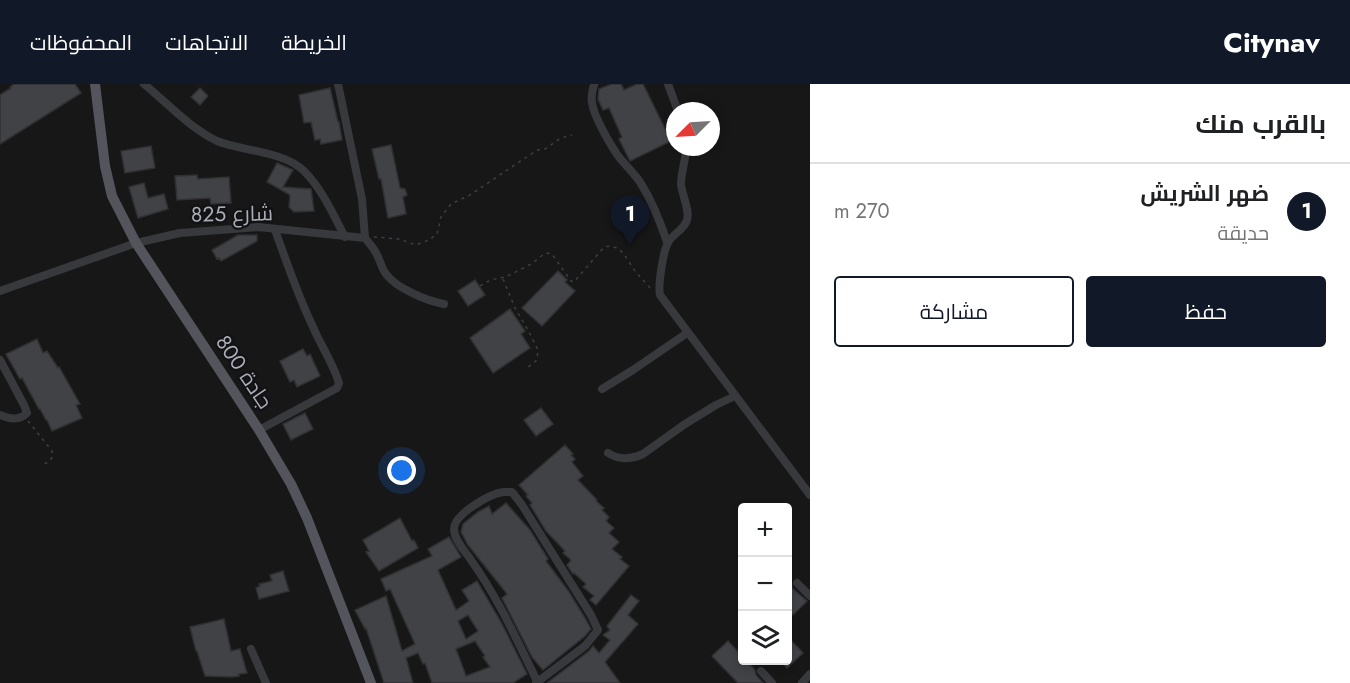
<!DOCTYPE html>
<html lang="ar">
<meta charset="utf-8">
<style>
:root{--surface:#fff;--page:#f6f6f6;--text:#202124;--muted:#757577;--line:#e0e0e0;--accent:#111827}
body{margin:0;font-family:Jost,Cairo,sans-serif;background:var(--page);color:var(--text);direction:rtl}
.controls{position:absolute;right:18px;bottom:18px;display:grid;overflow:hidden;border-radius:6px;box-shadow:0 3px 9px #0003}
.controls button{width:54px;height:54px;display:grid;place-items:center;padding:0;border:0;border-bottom:2px solid var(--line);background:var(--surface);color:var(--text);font:30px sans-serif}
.compass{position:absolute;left:666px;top:18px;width:54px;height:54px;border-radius:50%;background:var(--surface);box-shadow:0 3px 9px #0003;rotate:246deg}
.you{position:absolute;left:402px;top:387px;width:21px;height:21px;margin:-15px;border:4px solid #fff;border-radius:50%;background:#1a73e8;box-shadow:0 0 0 9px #1a73e833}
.badge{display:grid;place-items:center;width:39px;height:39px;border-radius:50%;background:var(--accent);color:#fff;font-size:20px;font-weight:700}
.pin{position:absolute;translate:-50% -50px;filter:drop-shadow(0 2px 3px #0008)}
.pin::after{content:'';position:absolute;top:32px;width:21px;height:18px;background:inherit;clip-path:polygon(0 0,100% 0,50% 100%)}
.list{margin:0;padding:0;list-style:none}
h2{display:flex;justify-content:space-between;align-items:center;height:78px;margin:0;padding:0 24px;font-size:26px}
h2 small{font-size:20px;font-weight:400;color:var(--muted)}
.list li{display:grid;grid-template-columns:39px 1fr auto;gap:18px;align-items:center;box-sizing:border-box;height:96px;padding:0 24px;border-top:2px solid var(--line)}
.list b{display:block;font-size:22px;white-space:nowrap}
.list p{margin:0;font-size:20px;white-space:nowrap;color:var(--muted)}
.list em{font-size:20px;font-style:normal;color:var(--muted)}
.actions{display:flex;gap:12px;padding:18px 24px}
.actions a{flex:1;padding:14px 0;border:2px solid var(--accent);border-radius:6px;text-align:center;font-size:21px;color:var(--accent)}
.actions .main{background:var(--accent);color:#fff}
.icon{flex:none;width:33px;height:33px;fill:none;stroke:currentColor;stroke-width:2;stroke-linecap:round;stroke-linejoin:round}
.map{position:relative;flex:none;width:810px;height:599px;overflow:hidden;direction:ltr}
header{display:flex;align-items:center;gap:36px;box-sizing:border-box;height:84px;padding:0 30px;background:var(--accent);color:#fff}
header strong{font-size:28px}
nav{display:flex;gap:33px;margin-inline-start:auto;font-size:21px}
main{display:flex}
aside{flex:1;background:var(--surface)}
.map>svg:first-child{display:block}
.building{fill:#414245;stroke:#313134;stroke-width:1.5;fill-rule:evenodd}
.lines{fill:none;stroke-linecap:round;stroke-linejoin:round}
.path{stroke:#3e3f44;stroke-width:1.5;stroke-dasharray:3 4.5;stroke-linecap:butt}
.minor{stroke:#38393d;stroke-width:8}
.major{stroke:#54555c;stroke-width:10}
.labels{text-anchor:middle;stroke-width:4.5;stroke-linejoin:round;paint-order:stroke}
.street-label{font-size:21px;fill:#aaadb7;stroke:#121214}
</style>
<header>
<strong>Citynav</strong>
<nav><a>الخريطة</a><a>الاتجاهات</a><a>المحفوظات</a></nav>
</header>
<main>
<aside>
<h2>بالقرب منك<small></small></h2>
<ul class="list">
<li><span class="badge">1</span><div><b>ضهر الشريش</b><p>حديقة</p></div><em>270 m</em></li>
</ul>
<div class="actions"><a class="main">حفظ</a><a>مشاركة</a></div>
</aside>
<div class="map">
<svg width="810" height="599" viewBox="0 0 810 599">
<rect width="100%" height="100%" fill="#171718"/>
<g class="building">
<path d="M14,0h61l6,9 -81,51v-49l11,-7 -1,-1z"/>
<path d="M612,0h9l3,6 13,-6h6l28,57 -41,20 -11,-22 3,-2 -13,-29 -6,2 -5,-11 1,-10z"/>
<path d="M200,4l8,8 -8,9 -9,-8z"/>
<path d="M330,4l8,34h1l3,18 -21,4 -1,-5 -5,1 -4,-18 -7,1 -5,-28z"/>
<path d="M391,61l9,43 5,1 2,6 -4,2 3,17 -18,4 -7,-39h-2l-7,-30z"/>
<path d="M151,62l4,22 -30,5 -4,-22z"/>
<path d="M277,79l16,7 -10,17 28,2 3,22 -20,1 -5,-5 1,-12 -23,-13z"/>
<path d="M197,91l1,4 31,-2 2,26 -20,1 -1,-6 -33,2 -2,-24z"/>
<path d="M144,99l4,15 16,-4 4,15 -30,9 -9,-31z"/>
<path d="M238,151h19v6l-36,20 -2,-3 -2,1 -5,-9z"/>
<path d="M558,187l9,9 -2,2 10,9 -33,35 -20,-18z"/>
<path d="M475,196l10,15 -17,11 -10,-15z"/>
<path d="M510,225l15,22 -4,3 9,14 -37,25 -23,-35z"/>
<path d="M37,255l6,14 4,-2 11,17 1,-1 21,37 -4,1 6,13 -30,13 -5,-11h-1l-6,-11h-1l-17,-31 -2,1 -14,-25z"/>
<path d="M303,265l4,7 3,-2 10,22 -23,11 -3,-7 -4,2 -10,-21z"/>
<path d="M541,324l12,16 -17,12 -12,-16z"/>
<path d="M305,329l8,16 -22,11 -8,-16z"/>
<path d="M565,361l8,9 -2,1 4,4 -3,3 11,14 -5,4 19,20 -1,1 8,7 -2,2 7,7 -3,4 8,7 -5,5 10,9 -7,7 10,8 -2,2 9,7 -33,39 -6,-5 4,-4 -11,-9 3,-3 -12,-11 -1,1 -6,-9 4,-5 -8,-7 2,-2 -19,-20 -16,-26 2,-2 -6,-7 2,-1 -9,-10z"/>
<path d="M506,419l24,27 18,29 -2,2 23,31 16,26 6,11 -6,7 -42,34 -11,-13 -30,-59 5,-4 -39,-49 -7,-13 2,-8 15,-12 11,-6 3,8z"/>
<path d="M400,434l12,23 2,-1 4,8 -39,23 -13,-19 3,-1 -6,-11z"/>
<path d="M449,453l12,20 -23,13 18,40 13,-9 -7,-11 15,-9 24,41 26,52 -14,9h-81l-7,-20 -2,1 -5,-11 -12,5 7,25h-29l-18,-55 -1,1 -10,-19 31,-14 16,55 13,-7 -25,-55 -4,2 -5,-12 51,-23 -4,-7zM468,531l10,16 -12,8 -8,-18zM475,557l10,15 -2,1 7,10 -24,9 -10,-27z"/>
<path d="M283,487l6,20 -30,8 -3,-11 4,-2 -1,-2 13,-3 -2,-6z"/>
<path d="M788,493l3,4 1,7 15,13 -14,14 -5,-6z"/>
<path d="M631,511l8,6 -11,14 10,9 -33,38 15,21h-73l42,-32 4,-5 6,7 11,-13 -7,-5 7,-5 -3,-4z"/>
<path d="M224,535l7,32 9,-2 7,24 -8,1v2l-7,1 -27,-1 -8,-25h-1l-6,-24z"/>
<path d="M788,553l15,16 -16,15 -7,-8h8z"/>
<path d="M728,557l14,15v4h4l9,10 1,5 7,8h-25l-26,-27z"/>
</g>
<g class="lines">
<g class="path">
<path d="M374,153l25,2 17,6 13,-5 8,-6 4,-17 10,-13 19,-9 67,-45 8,-1 16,-11 11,-3"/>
<path d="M503,195l12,29 14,24 9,18 -1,10 -10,8"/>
<path d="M480,202c13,-9 20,-6 32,-12 7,-4 16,-8 22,-12 4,-3 8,-7 12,-9l6,1 19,27 3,1 30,-35c18,-4 22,12 31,24 5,6 11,12 16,18"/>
<path d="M28,337l24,30 1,5 -4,6 -5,2"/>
</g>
<g class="minor">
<path d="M144,0c23,19 46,44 73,57 24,10 67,10 87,30 18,18 29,43 41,66"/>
<path d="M338,0l24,115 3,39"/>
<path d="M668,0l10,27"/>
<path d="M594,1c-2,6 -3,12 -2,18 2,14 19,43 27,54 7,9 15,16 21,25 12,19 20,39 27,60"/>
<path d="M686,63c0,13 -5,25 -5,37 1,11 9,26 6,36 -3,10 -13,13 -18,21 -6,8 -11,45 -9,54l150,200"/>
<path d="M0,207l136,-48 44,-10 78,-6 107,11c5,6 10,11 13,19 3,6 4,12 8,17 10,14 41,27 58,30"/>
<path d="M0,276l24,45 3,8c-8,8 -17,6 -27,2"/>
<path d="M602,305l31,-19 54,-37"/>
<path d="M259,346l78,-42 2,-5c-6,-20 -18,-37 -26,-56 -15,-31 -26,-64 -38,-97"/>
<path d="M608,369c11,7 24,6 35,1l42,-30 31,-19 19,-9"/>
<path d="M797,499l13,13"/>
<path d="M251,565l15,34"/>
<path d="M761,587l11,12"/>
<path d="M536,599l49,-37 13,-16 -7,-15 -69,-110 -10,-13c-3,0 -6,0 -9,0 -13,2 -49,22 -49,37 0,11 11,22 17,31 27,38 46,80 66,121"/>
<path d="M802,599l8,-9"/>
</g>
<path class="major" d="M95,0l10,82 7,30 24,47 123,187 32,54 16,34 64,165"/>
</g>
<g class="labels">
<g class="street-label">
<text transform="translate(232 130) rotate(-1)" y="7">شارع 825</text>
<text transform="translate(244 288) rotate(56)" y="7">جادة 800</text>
</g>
</g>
</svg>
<div class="controls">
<button>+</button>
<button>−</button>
<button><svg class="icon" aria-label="layers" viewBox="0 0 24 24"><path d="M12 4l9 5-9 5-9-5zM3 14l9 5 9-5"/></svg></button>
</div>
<svg class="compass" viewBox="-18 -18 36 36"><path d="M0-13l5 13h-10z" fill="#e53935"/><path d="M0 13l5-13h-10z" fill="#757577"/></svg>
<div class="you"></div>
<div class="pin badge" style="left:630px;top:161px">1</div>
</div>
</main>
